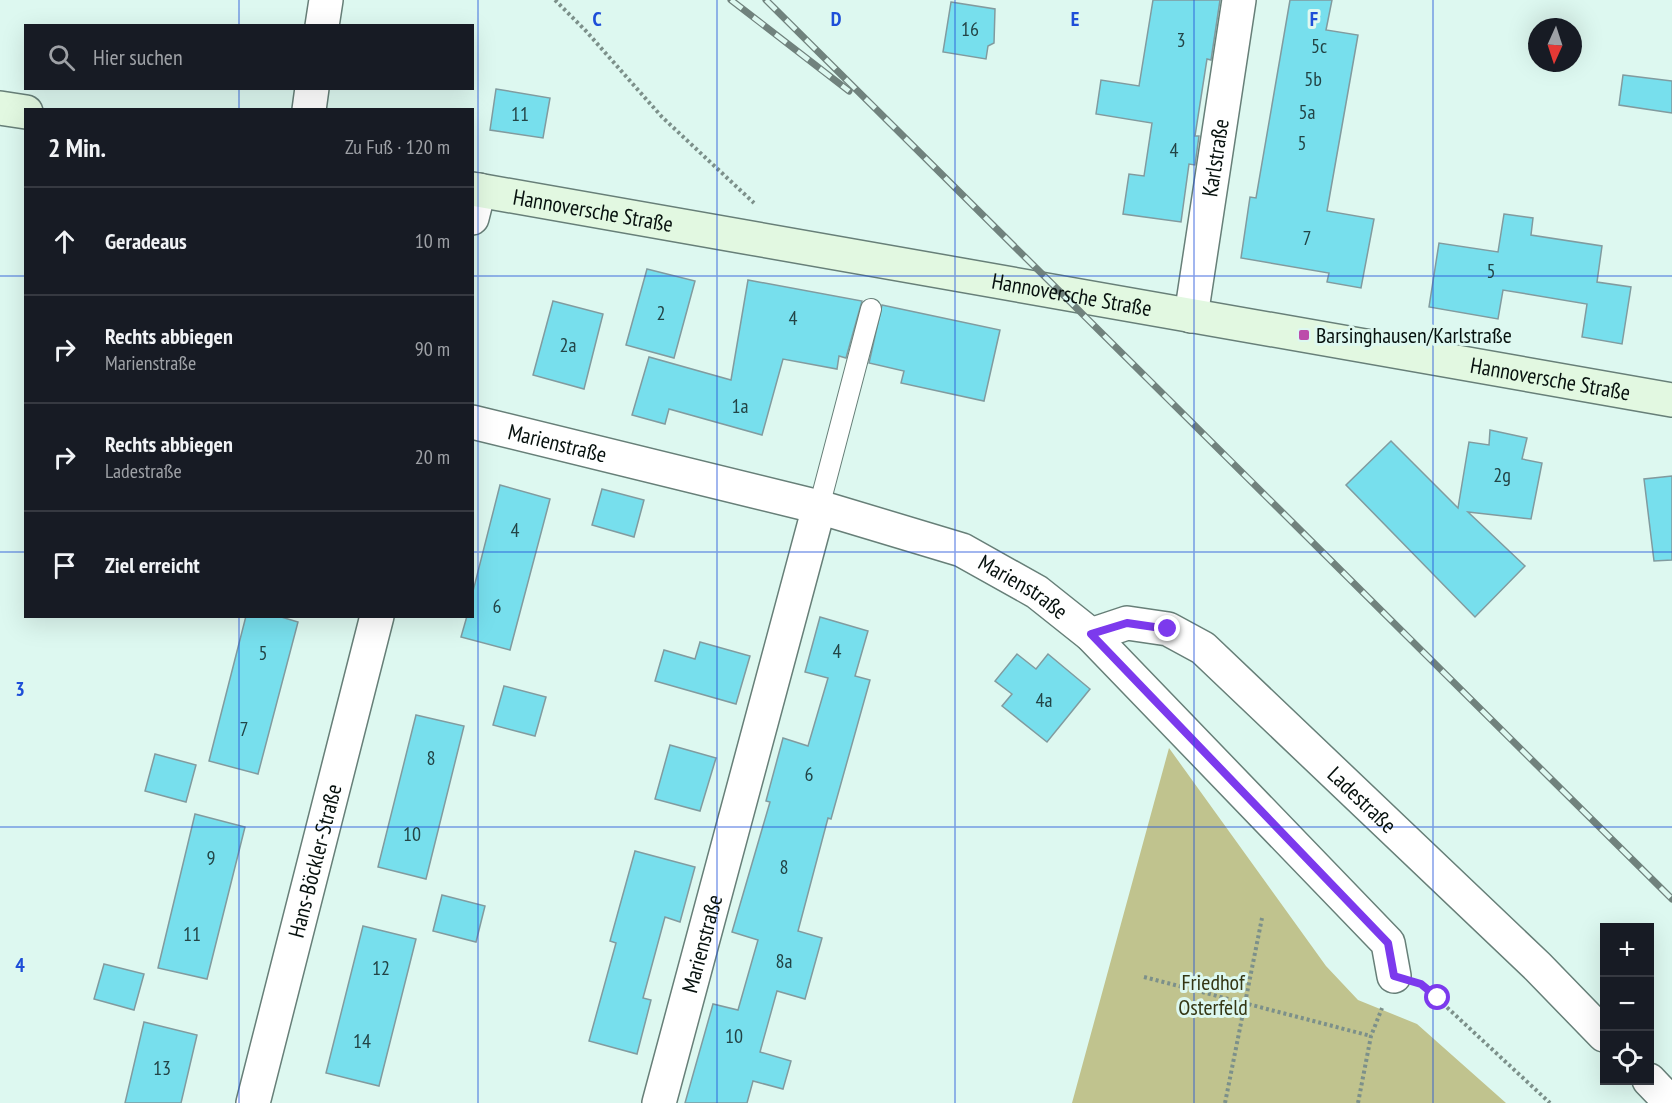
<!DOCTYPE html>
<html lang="de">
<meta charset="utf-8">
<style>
:root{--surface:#171b24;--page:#20242c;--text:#f1f3f6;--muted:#9ea1a6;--line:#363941}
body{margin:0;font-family:"PT Sans Narrow",sans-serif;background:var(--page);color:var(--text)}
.controls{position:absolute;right:18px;bottom:18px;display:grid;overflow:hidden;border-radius:0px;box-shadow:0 6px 24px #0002}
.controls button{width:54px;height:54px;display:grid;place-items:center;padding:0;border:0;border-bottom:2px solid var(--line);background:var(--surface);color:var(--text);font:30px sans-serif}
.compass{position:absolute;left:1528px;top:18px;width:54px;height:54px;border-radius:50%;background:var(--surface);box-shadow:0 6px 24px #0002;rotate:183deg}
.stop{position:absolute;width:18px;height:18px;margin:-14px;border:4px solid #7c3aed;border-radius:50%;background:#fff}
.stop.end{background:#7c3aed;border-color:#fff;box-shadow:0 2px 6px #0008}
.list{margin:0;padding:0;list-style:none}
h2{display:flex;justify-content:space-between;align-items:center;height:78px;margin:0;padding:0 24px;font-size:26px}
h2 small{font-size:20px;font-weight:400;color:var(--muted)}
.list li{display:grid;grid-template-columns:39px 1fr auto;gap:18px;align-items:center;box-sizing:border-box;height:108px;padding:0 24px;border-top:2px solid var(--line)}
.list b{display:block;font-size:22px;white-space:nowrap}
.list p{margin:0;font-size:20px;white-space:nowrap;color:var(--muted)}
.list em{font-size:20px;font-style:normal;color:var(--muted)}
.icon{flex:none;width:33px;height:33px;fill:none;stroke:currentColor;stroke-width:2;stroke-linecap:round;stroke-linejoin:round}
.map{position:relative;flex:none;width:1672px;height:1103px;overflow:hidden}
.search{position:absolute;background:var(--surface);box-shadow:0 6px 24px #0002;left:24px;top:24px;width:450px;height:66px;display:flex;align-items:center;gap:15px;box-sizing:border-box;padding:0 21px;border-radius:0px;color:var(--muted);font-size:22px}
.panel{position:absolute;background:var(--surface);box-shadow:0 6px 24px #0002;left:24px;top:108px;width:450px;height:510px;border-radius:0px}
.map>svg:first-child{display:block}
.green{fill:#c0c38e}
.building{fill:#77dfed;stroke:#819b9f;stroke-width:1.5}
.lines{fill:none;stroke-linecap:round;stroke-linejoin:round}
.lane-casing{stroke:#677f78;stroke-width:22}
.street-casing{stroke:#677f78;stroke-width:36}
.secondary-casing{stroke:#677f78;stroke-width:36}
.path{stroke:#7c908a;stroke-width:4;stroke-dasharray:3 3;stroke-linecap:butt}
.lane{stroke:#fff;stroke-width:20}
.street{stroke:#fff;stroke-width:33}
.secondary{stroke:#e2f8e1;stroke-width:33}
.rail-casing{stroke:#70827d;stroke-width:7}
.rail{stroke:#ddf8f0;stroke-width:4.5;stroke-dasharray:14;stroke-linecap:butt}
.route{stroke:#7c3aed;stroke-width:8}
.grid{fill:none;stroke:#1d4ed8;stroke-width:1.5;stroke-opacity:0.55}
.poi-dot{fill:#bc4daa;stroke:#ddf8f0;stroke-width:2}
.labels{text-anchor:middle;stroke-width:6;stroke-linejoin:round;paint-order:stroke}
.number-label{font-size:20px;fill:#234446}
.street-label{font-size:22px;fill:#07110e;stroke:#ddf8f0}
.poi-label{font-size:22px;fill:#07110e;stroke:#ddf8f0;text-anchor:start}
.park-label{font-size:22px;fill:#343614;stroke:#ddf8f0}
.grid-label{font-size:20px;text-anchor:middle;font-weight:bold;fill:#1d4ed8;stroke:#ddf8f0;stroke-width:6;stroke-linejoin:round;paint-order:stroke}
</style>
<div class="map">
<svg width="1672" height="1103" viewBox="0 0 1672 1103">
<rect width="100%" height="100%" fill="#ddf8f0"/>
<path class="green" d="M1169,748l157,218 32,34 59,24 89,79h-434z"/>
<g class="building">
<path d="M1153,0h67l-9,60 -4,-1 -12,77h4l-4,29 -6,-1 -8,58 -58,-8 6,-40 15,2 8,-53 -56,-9 5,-34 38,6z"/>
<path d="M1290,0h42l-6,30 32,5 -31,176 47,8 -13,69 -34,-6 2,-9 -88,-15 9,-61 6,1z"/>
<path d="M951,2l44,7 -1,34 -6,3 -2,13 -43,-7z"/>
<path d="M1623,75l49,6v32l-53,-8z"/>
<path d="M496,89l54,9 -7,40 -53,-8z"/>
<path d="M1504,214l29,4 -2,17 71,11 -5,36 34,5 -9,57 -40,-7 5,-33 -84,-14 -5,29 -69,-12 10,-64 59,9z"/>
<path d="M647,269l48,12 -21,77 -48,-13z"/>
<path d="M748,280l114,21 -16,57 -7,-2 -2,13 -54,-10 -21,76 -93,-26 -4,15 -33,-9 17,-58 82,23z"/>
<path d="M553,301l50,13 -19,75 -51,-14z"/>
<path d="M882,305l118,25 -16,71 -83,-18 3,-12 -35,-8z"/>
<path d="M1490,430l37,8 -5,21 20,4 -11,56 -63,-7 57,54 -50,51 -129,-132 45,-44 67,67 11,-66 20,3z"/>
<path d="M1672,476v84l-18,1 -10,-82z"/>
<path d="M500,485l50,14 -40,151 -49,-13 6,-21h5v-21z"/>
<path d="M602,489l42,11 -10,37 -42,-12z"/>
<path d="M246,616h32l20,6 -40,152 -49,-13z"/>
<path d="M820,617l48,14 -13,45 15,4 -39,139 -3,-1 -30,113 24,7 -17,61 -28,-8 -17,61 31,9 -8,28 -30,-8 -6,22h-62l28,-99 25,6 20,-70 -26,-8 38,-130 -4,-1 17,-63 25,8 20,-68 -23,-6z"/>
<path d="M700,642l50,14 -14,48 -81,-23 9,-31 31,9z"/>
<path d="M1017,654l19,15 12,-15 42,35 -43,53 -45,-36 10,-12 -17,-13z"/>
<path d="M504,686l42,11 -11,39 -42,-11z"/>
<path d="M416,715l48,11 -38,153 -48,-12z"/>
<path d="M670,745l46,13 -16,53 -45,-12z"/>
<path d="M155,754l41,11 -10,37 -41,-11z"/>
<path d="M195,814l50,13 -38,152 -49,-11z"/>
<path d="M635,851l60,16 -15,55 -15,-5 -22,81 8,2 -14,54 -48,-13 27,-98 -6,-2z"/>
<path d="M442,895l43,11 -9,36 -43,-11z"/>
<path d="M363,926l53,13 -37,147 -53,-13z"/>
<path d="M104,964l40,10 -10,36 -40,-11z"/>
<path d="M144,1022l53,13 -16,68h-56z"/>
</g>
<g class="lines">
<defs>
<path id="lane" d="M819,507l52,-198"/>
<g id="street">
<path d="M322,26l4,-26"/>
<path d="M309,110l3,-22"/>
<path d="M472,218l7,-28"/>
<path id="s1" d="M1191,316l48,-316"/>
<path id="s2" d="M472,422l347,85 143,43 75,42 54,43 297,308 6,33"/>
<path id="s3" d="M1091,635l36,-12 41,6 35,19 335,319 66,68"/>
<path d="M1649,1080l22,23"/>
<path id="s4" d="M253,1103l124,-487"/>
<path id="s5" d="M659,1103l160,-596"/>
</g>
<g id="secondary">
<path d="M0,108l26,4"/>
<path id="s6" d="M472,189l1200,211"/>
</g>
</defs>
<use href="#lane" class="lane-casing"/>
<use href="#street" class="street-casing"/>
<use href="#secondary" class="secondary-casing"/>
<g class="path">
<path d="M555,0l31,31 76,86 92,86"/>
<path d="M1144,977l227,59"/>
<path d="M1425,987l125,116"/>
<path d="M1225,1103l37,-185"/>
<path d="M1358,1103l13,-67 11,-28"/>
</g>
<use href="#lane" class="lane"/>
<use href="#street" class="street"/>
<use href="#secondary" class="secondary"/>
<defs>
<g id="rail">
<path d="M731,0l118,91"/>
<path d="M766,0l906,899"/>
</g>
</defs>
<use href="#rail" class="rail-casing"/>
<use href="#rail" class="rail"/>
</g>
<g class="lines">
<path class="route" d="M1168,629l-41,-6 -36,11 297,309 6,33 27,8 17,14"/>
</g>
<path class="grid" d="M239,0v26M478,0v1103M717,0v1103M955,0v1103M1194,0v1103M1433,0v1103M239,88v22M0,276h26M472,276h1200M0,552h26M472,552h1200M239,616v487M0,827h1672"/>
<rect class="poi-dot" x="1298" y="329" width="12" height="12" rx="3"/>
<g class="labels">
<g class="number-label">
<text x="970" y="36">16</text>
<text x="1181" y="47">3</text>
<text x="1319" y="53">5c</text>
<text x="1313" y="86">5b</text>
<text x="1307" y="119">5a</text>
<text x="520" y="121">11</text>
<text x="1302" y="150">5</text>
<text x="1174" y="157">4</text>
<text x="1307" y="245">7</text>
<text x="1491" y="278">5</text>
<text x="661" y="320">2</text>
<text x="793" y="325">4</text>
<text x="568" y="352">2a</text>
<text x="740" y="413">1a</text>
<text x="1502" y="482">2g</text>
<text x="515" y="537">4</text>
<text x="497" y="613">6</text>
<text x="837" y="658">4</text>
<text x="263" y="660">5</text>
<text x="1044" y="707">4a</text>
<text x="244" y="736">7</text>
<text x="431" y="765">8</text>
<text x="809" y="781">6</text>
<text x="412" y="841">10</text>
<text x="211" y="865">9</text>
<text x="784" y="874">8</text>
<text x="192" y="941">11</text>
<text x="784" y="968">8a</text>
<text x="381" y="975">12</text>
<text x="734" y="1043">10</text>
<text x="362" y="1048">14</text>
<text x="162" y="1075">13</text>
</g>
<g class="street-label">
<text dy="8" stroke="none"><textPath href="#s1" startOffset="160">Karlstraße</textPath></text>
<text dy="8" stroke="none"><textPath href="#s6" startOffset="123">Hannoversche Straße</textPath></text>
<text dy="8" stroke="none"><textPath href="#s6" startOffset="609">Hannoversche Straße</textPath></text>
<text dy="8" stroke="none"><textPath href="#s6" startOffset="1095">Hannoversche Straße</textPath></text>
<text dy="8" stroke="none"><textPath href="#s2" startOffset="88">Marienstraße</textPath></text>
<text dy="8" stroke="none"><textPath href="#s2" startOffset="578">Marienstraße</textPath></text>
<text dy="8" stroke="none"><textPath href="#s3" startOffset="339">Ladestraße</textPath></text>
<text dy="8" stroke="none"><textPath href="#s4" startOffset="250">Hans-Böckler-Straße</textPath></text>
<text dy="8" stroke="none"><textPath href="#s5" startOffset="165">Marienstraße</textPath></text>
</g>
<g class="poi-label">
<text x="1316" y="343">Barsinghausen/Karlstraße</text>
</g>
<g class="park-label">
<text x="1213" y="990">Friedhof<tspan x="1213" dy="25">Osterfeld</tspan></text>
</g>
</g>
<g class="grid-label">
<text x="597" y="26">C</text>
<text x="836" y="26">D</text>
<text x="1075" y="26">E</text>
<text x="1314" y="26">F</text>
<text x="20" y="696">3</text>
<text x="20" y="972">4</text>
</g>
</svg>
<div class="controls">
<button>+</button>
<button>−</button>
<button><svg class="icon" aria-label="locate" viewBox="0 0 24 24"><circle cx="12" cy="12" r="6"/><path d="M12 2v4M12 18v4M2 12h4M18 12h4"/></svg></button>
</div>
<svg class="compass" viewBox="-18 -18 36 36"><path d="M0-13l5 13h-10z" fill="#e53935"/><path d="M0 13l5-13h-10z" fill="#9ea1a6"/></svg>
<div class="stop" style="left:1438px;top:998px"></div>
<div class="stop end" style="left:1168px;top:629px"></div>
<div class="search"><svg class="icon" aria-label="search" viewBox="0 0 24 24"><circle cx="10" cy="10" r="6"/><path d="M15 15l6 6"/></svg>Hier suchen</div>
<section class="panel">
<h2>2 Min.<small>Zu Fuß · 120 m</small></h2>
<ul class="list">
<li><svg class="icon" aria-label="ahead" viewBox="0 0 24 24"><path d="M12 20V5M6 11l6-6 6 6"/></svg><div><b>Geradeaus</b></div><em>10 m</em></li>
<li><svg class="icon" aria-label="right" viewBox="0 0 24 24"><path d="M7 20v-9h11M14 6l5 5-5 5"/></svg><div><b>Rechts abbiegen</b><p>Marienstraße</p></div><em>90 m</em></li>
<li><svg class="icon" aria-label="right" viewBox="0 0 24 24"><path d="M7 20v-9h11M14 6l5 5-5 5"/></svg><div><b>Rechts abbiegen</b><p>Ladestraße</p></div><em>20 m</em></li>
<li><svg class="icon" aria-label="arrive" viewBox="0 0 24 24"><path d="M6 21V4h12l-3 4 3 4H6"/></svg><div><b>Ziel erreicht</b></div></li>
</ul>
</section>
</div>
